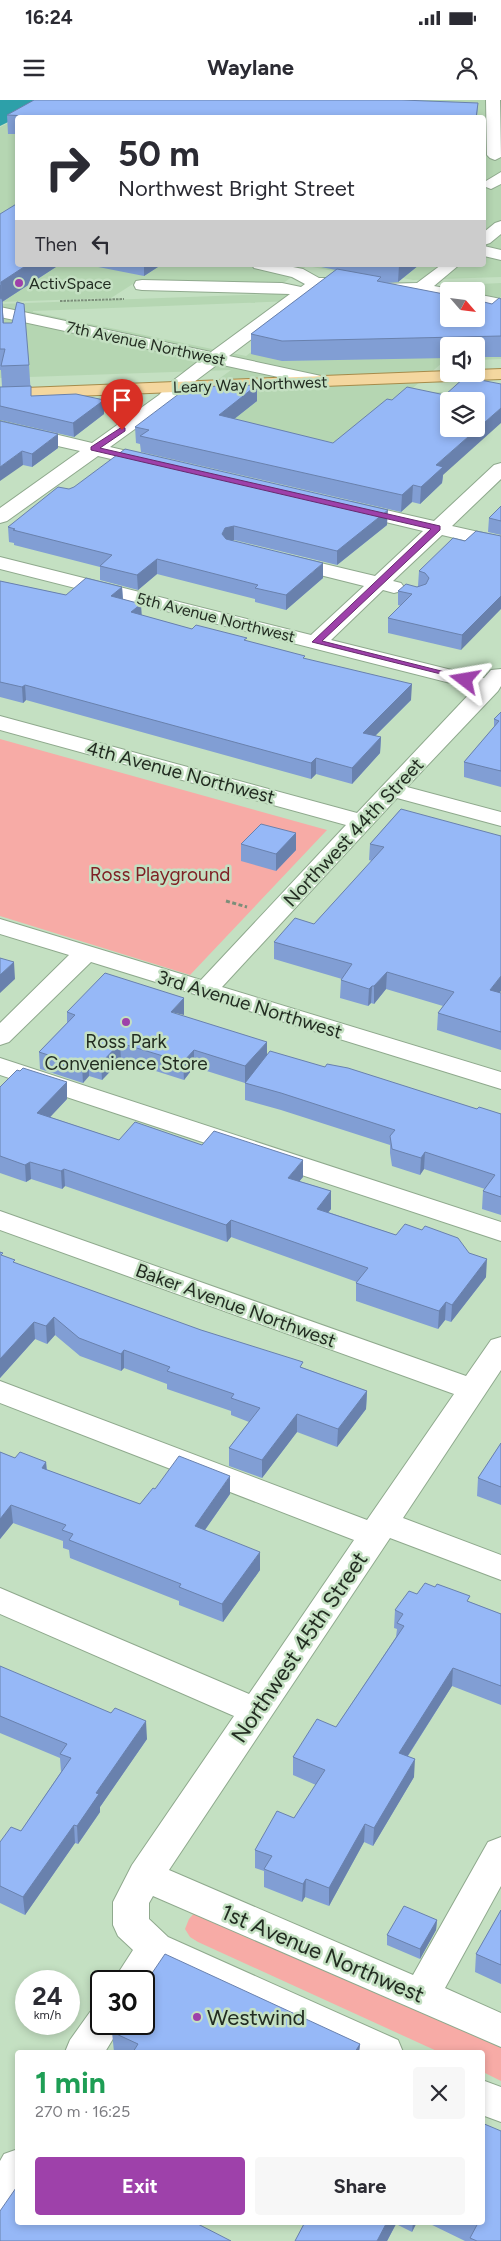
<!DOCTYPE html>
<meta charset="utf-8">
<style>
:root{--surface:#fff;--page:#f7f7f7;--text:#2b2b33;--muted:#7c7c81;--accent:#9e41aa}
body{margin:0;font-family:Figtree,sans-serif;background:var(--page);color:var(--text);height:100vh;display:flex;flex-direction:column;font-size:19px;white-space:nowrap}
*{box-sizing:border-box;margin:0}
p{font-size:16px;color:var(--muted)}
.icon{flex:none;width:28px;height:28px;fill:none;stroke:currentColor;stroke-width:2;stroke-linecap:round;stroke-linejoin:round}
.map{position:relative;flex:1;overflow:hidden}
.details{position:absolute;left:15px;top:1950px;width:470px;height:175px;display:flex;flex-direction:column;background:var(--surface);border-radius:5px;box-shadow:0 2px 8px #0003}
.details>*{flex:none}
.banner{position:absolute;left:15px;top:15px;width:471px;height:152px;border-radius:5px;box-shadow:0 2px 8px #0003;background:#fff;color:var(--text);overflow:hidden}
.needle{width:32px;rotate:118deg}
.buttons{position:absolute;left:440px;top:182px;display:grid;gap:10px}
.buttons a{display:grid;place-items:center;width:45px;height:45px;border-radius:5px;background:var(--surface);box-shadow:0 2px 8px #0003;font-size:25px}
.speed{position:absolute;left:15px;top:1870px;display:flex;gap:10px;font-size:25px;font-weight:700;text-align:center}
.speed>*{display:grid;place-content:center;width:65px;height:65px;border-radius:50%;background:var(--surface);box-shadow:0 2px 8px #0003;line-height:1}
.speed small{font-size:12px;font-weight:400}
.speed .limit{border:2px solid #111;border-radius:8px;background:#fff;color:#111}
.pin{position:absolute;display:grid;place-items:center;width:42px;height:42px;color:#fff;margin:-51px -21px;border-radius:50% 50% 50% 0;rotate:-45deg;box-shadow:0 0 5px #0007}
.pin .icon{rotate:45deg}
.me{position:absolute;width:55px;margin:-28px;rotate:284deg;stroke-linejoin:round;filter:drop-shadow(0 0 4px #0008)}
.turn{display:flex;align-items:center;gap:18px;height:105px;padding:0 20px;font-size:22px}
.turn .icon{width:65px;height:65px;stroke-width:2.5}
.turn b{display:block;font-size:35px;line-height:42px}
.then{display:flex;align-items:center;height:48px;padding:0 20px;background:#0003;gap:10px;font-size:19px}
.round{display:grid;place-items:center;flex:none;width:52px;height:52px;border-radius:5px;background:var(--page)}
.summary{display:flex;align-items:center;justify-content:space-between;height:85px;padding:0 20px}
h1{font-size:30px;font-weight:700;line-height:38px;color:#1e9e55}
.cta{display:flex;gap:10px;margin-top:auto;padding:10px 20px}
.cta a{flex:1;height:58px;border-radius:5px;background:var(--accent);color:#fff;font-size:20px;font-weight:700;line-height:58px;text-align:center}
.cta a+a{background:var(--page);color:var(--text)}
.status{display:flex;justify-content:space-between;align-items:center;height:35px;padding:0 25px;background:var(--surface);direction:ltr}
.status svg{height:14px;fill:currentColor}
header{display:flex;justify-content:space-between;align-items:center;height:65px;padding:0 20px;background:var(--surface);font-size:22px;font-weight:700}
.map>svg:first-child{display:block}
.built{fill:#b5d6b2;fill-rule:evenodd}
.green{fill:#f7aba6}
.water{fill:#2da0a9}
.lines{fill:none;stroke-linecap:round;stroke-linejoin:round}
.minor-casing{stroke:#8fa98d;stroke-width:2}
.major-casing{stroke:#a68b4a;stroke-width:2}
.path-far1{stroke:#7b8e79;stroke-width:2;stroke-dasharray:2.5 1;stroke-linecap:butt}
.path{stroke:#7b8e79;stroke-width:3;stroke-dasharray:4 2.5;stroke-linecap:butt}
.minor{fill:#fff;fill-rule:evenodd}
.major{fill:#f4d79f;fill-rule:evenodd}
.wall{fill:#819ed4}
.shaded-wall{fill:#6981ad}
.building{fill:#96b8f7;stroke:#6981ad;fill-rule:evenodd}
.route{fill:#9e41aa;stroke:#672a6e}
.poi-dot{fill:#9e41aa;stroke:#c4e0c2;stroke-width:2}
.labels{text-anchor:middle;stroke-width:5;stroke-linejoin:round;paint-order:stroke}
.far-poi-label{font-size:16px;fill:#232d22;stroke:#c4e0c2;text-anchor:start}
.far-street-label{font-size:16px;fill:#232d22;stroke:#c4e0c2}
.street-label{font-size:19px;fill:#232d22;stroke:#c4e0c2}
.park-label{font-size:19px;fill:#7f2024;stroke:#c4e0c2}
.poi-label{font-size:19px;fill:#232d22;stroke:#c4e0c2}
.near-street-label{font-size:22px;fill:#232d22;stroke:#c4e0c2}
.near-poi-label{font-size:22px;fill:#232d22;stroke:#c4e0c2;text-anchor:start}
</style>
<div class="status"><b>16:24</b><svg viewBox="0 0 49 12"><path d="M0 12V9h3v3zM5 12V6h3v6zM10 12V3h3v9zM15 12V0h3v12zM26 1h20v11H26zM47 4h2v5h-2z"/></svg></div>
<header><svg class="icon" aria-label="menu" viewBox="0 0 24 24"><path d="M4 6h16M4 12h16M4 18h16"/></svg>Waylane<svg class="icon" aria-label="person" viewBox="0 0 24 24"><circle cx="12" cy="8" r="4"/><path d="M4 21q1-7 8-7t8 7"/></svg></header>
<div class="map">
<svg width="501" height="2141" viewBox="0 0 501 2141">
<rect width="100%" height="100%" fill="#c4e0c2"/>
<!-- built -->
<path class="built" d="M58,0H501V177L413,180L346,167L339,172L307,166L275,189L136,182L111,198L0,202V27L17,19L18,165H484V18L20,17Z
M501,183V197L476,198V191H449V219H476L501,210V259L476,260V246H449V262L442,263L407,293L501,290L476,301H449L348,345L305,337L151,329L231,270L0,278V204L273,194ZM318,200L246,256L33,212V211Z"/>
<!-- green -->
<path class="green" d="M0,639L327,730L190,875L0,816Z
M197,1810L501,1939V1981L483,1972L482,1952H439L198,1842L190,1837L185,1829L189,1819Z"/>
<!-- water -->
<path class="water" d="M0,0H53L0,26Z"/>
<g class="lines">
<defs>
<path id="minor" d="M486,0H500L501,57L495,60L490,58L487,55Z
M501,72V84L491,89L486,87L484,85L486,81Z
M501,121V134L490,143L484,145V132L495,123Z
M484,146L501,150V160L484,156Z
M252,165H283L303,169L319,178H337L339,182L337,186L320,188L229,256L326,277L329,281L326,285L320,286L218,264L182,291L171,303L110,347L161,359L163,363L161,367L154,369L98,356L7,421L0,423V408L80,351L0,333V321L92,343L159,295L170,283L200,260L0,217V207L211,252L290,194L142,190L136,189L134,185L136,181L142,180L282,183L301,187L305,184L292,177L254,168Z
M441,165H459L434,186L455,190L449,191V199L421,193L378,194L372,193L370,189L372,185L378,184L417,183Z
M476,194L501,199V209L476,204Z
M501,363V379L452,426L501,437V449L442,435L393,481L401,483L404,487L401,491L394,493L383,490L331,540L484,578L491,570L501,569V586L498,591L407,687L501,712V726L397,698L222,887L501,972V989L91,862L9,942L0,945V923L69,855L0,834V819L201,880L346,725L0,630V616L357,713L474,589L0,469V457L311,535L364,486L280,465L277,461L280,457L287,455L375,476L423,431L344,412L341,408L344,404L351,402L434,421L494,365Z
M0,958L501,1122V1141L0,975Z
M0,1111L466,1276L491,1240L501,1237V1270L403,1418L501,1455V1480L390,1438L169,1770L413,1875L488,1742L501,1737V1786L445,1888L501,1913V1947L153,1796L149,1803V1819L168,1837L398,1940L403,1952H346L162,1868L144,1893V1881H113L133,1850L118,1836L113,1825V1802L132,1765L234,1616L0,1514V1488L249,1594L354,1440L0,1303V1281L367,1420L454,1294L0,1130Z
M101,1908V1924H122L105,1952H65L70,1940L90,1912Z
M482,1980L501,1987V2022L482,2015Z
M18,2049V2107L14,2113L0,2118V2061L4,2054Z"/>
<path id="major" d="M501,269V279L0,299V289L449,271V274H476V270Z"/>
</defs>
<!-- minor casing -->
<use href="#minor" class="minor-casing"/>
<!-- major casing -->
<use href="#major" class="major-casing"/>
<!-- path-far1 -->
<path class="path-far1" d="M60,201L124,199"/>
<!-- path -->
<path class="path" d="M226,801L247,807"/>
<!-- minor -->
<use href="#minor" class="minor"/>
<!-- major -->
<use href="#major" class="major"/>
</g>
<!-- wall -->
<path class="wall" d="M478,3L477,18H18V34H8L7,15Z
M0,114L18,165H59L2,202L4,223L29,265L31,296L104,300V314L74,337L0,320V287H2L1,270H0Z
M88,165H161L144,176Z
M311,165H419L398,182L387,183L492,204L501,199V257H476V246H449V258L282,261L251,254V234L336,170Z
M257,285V301L234,319L443,375L442,383L420,404L412,402L401,412L141,352L140,344L136,343L135,327Z
M0,321L58,348L32,367L23,365Z
M69,389L387,425L337,465L234,440L232,441L323,478L286,510L255,502V499L157,474L138,490L100,480V467L14,445V443L9,442L8,427Z
M501,406V435L488,432L489,418Z
M476,431L461,550L388,533V518L401,506L398,505V491L420,486H418L419,471L465,441Z
M0,481L66,495L122,487L123,500L141,504V515L192,529L247,541L305,559L411,600L375,636L381,637L380,653L352,684L316,674L311,679L26,600L23,603L0,597Z
M501,612V687L464,677V662L494,627V619Z
M401,709L500,893H501V950L437,930L438,913L443,906L386,889L374,904L371,903L368,906L340,898L341,880L342,879L274,859V842L314,824L372,761L369,760L370,744Z
M296,733V750L276,771L241,761V744Z
M67,912L184,916L267,956L477,1009L501,1014V1115L482,1109L483,1091L485,1089L424,1069L420,1075L392,1066L390,1053V1045L281,1010L245,1000V983L194,967L184,980L121,960L102,980L89,976L83,983L40,969L39,952L67,923Z
M67,982V999L50,1017L119,1040L202,1045L303,1077L299,1081L331,1091V1109L328,1112L396,1135L469,1153L486,1177L451,1222L445,1220L438,1229L356,1201V1183L357,1182L231,1137L227,1142L65,1086L62,1089L31,1079L26,1082L0,1073V987Z
M0,1152L3,1156L15,1163L367,1291L366,1309L337,1347L297,1332L262,1378L229,1366V1348L249,1322L231,1315V1311L167,1289V1284L124,1268L121,1271L80,1256L55,1235L47,1244L35,1239L0,1278Z
M501,1343V1405L477,1396L478,1378Z
M0,1352L15,1358L46,1362L47,1370L140,1404L155,1389L230,1394L205,1430L260,1470L223,1522L179,1505V1501L70,1458L69,1450L63,1448V1441L13,1423L0,1439Z
M417,1494L470,1502L501,1514V1605L452,1586L408,1656L414,1677L373,1746L364,1742L329,1806L305,1797L302,1802L264,1787V1771L255,1768V1750L294,1718L316,1685L293,1675V1657L336,1627L396,1537L397,1529L394,1528L395,1510Z
M0,1566L147,1639L100,1707V1712L78,1744L75,1743L25,1815L0,1803V1742L21,1731L61,1672L60,1658L0,1633Z
M501,1810V1884L475,1872L476,1854Z
M437,1820L436,1830L420,1859L387,1845V1835Z
M112,1932L360,1944L359,1952H114Z
M305,2122H417L412,2132L396,2124L387,2141H295Z
M426,2122H482L501,2141H465Z"/>
<!-- shaded-wall -->
<path class="shaded-wall" d="M27,165H59L2,202L1,182Z
M144,165H161L144,176Z
M399,165H419L398,182Z
M1,185L5,244L0,206V186Z
M257,285V301L219,331V315Z
M104,300V314L74,337L73,323Z
M501,308V323L443,375L442,383L420,404L421,387L436,365Z
M58,334V348L32,367V354Z
M22,351L23,365L0,381V367Z
M413,385L412,402L401,412L402,395Z
M388,410L387,425L337,465V451Z
M234,426V440L226,443L222,434L225,428Z
M157,459V474L138,490L137,475Z
M323,463V478L286,510V495Z
M122,487L123,502L111,496Z
M501,496V509L461,550L462,535Z
M141,504L142,519L131,512Z
M412,584L411,600L363,648V633Z
M25,585L26,600L23,603L22,587Z
M381,637L380,653L352,684V668Z
M316,658V674L311,679V663Z
M296,733V750L276,771V754Z
M14,862L15,879L0,893V875Z
M387,872L386,889L374,904V886Z
M501,876V891L489,907L490,890Z
M372,886L371,903L368,906L369,889Z
M184,898V915L171,912Z
M267,942V959L245,983V966Z
M120,943L121,960L102,980L101,963Z
M194,950V967L184,980L183,962Z
M89,959V976L83,983L82,966Z
M67,982V999L38,1030L37,1013Z
M425,1052L424,1069L420,1075L421,1058Z
M303,1060V1077L288,1095V1078Z
M30,1062L31,1079L26,1082L25,1065Z
M64,1069L65,1086L62,1089L61,1071Z
M331,1091V1109L317,1126V1109Z
M231,1120V1137L227,1142L226,1125Z
M487,1159L486,1177L451,1222L452,1205Z
M446,1202L445,1220L438,1229L439,1211Z
M54,1217L55,1235L47,1244L46,1226Z
M34,1222L35,1239L0,1278V1259Z
M124,1250V1268L121,1271V1254Z
M367,1291L366,1309L337,1347L338,1329Z
M297,1314V1332L262,1378V1360Z
M46,1362L47,1380L42,1368Z
M230,1376V1394L195,1444V1426Z
M11,1405L13,1423L0,1439V1419Z
M260,1452V1470L223,1522L222,1504Z
M453,1568L452,1586L398,1671L399,1653Z
M146,1621L147,1639L100,1707V1712L78,1744L77,1726L96,1693Z
M415,1659L414,1677L373,1746L374,1728Z
M365,1724L364,1742L329,1806V1788Z
M74,1725L75,1743L25,1815L23,1797Z
M306,1779L305,1797L302,1802L303,1784Z
M437,1820L436,1830L420,1859V1849Z
M360,1944L359,1952H355Z
M387,2122H396V2124L387,2141H377Z
M413,2122H417L412,2132Z"/>
<!-- building -->
<path class="building" d="M34,0H402L478,3L476,18H68L7,15Z
M18,103V165H27L1,182V185L0,186V114Z
M337,169L381,177L377,181L449,195V219H476V200L492,204L499,198L501,199V236L282,241L251,234Z
M0,198L2,199L3,223H12L17,202L24,204L29,265L1,266L5,249H0Z
M465,277L501,284V308L436,365L443,367L421,387L413,385L402,395L140,336L149,330L135,327L188,287L257,285L219,315L333,343L387,299L392,300L407,287L445,295ZM449,301H476V329H449Z
M31,286V296L76,294L104,300L73,323L0,306V287Z
M0,321L58,334L32,354L22,351L0,367Z
M125,349L388,410L337,451L234,426L225,428L222,434L226,439L323,463L286,495L255,488L258,485L157,459L137,475L100,466L112,455L13,430L15,429L8,427L58,387L69,389L74,387Z
M501,406V421L489,418Z
M476,431L501,436V496L462,535L388,518L412,494L398,491L406,484L417,487L426,484L429,478L425,473L419,471L453,438L465,441Z
M86,478L122,487L111,496L141,504L131,512L192,529L196,525L247,538L244,540L305,556L303,558L412,584L363,633L381,637L352,668L316,658L311,663L25,585L22,587L0,582V481L66,495Z
M501,612V671L464,662L499,621L494,619Z
M401,709L501,736V876L490,890L501,893V932L438,913L454,892L387,872L374,886H372L369,889L341,880L352,864L274,842L295,818L314,824L384,747L370,744Z
M261,724L296,733L276,754L241,744Z
M0,858L14,862L0,875Z
M105,873L184,898L171,912L267,942L245,966L194,950L183,962L120,943L101,963L89,959L82,966L39,952L75,915L67,912Z
M270,951L325,967L327,964L348,968L477,1009L479,1007L501,1014V1097L483,1091L495,1075L425,1052L421,1058L392,1049L390,1036L395,1030L281,993L245,983Z
M23,968L67,982L37,1013L119,1040L135,1022L202,1045L214,1031L303,1060L288,1078L331,1091L317,1109L396,1135L405,1124L422,1130L425,1126L458,1138L469,1153L487,1159L452,1205L446,1202L439,1211L356,1183L368,1168L231,1120L226,1125L64,1069L61,1071L30,1062L25,1065L0,1056V987L17,970L20,971Z
M0,1152L3,1153L1,1155L15,1160L13,1162L201,1230L303,1262L300,1267L367,1291L338,1329L297,1314L262,1360L229,1348L260,1308L231,1298L234,1294L167,1271L170,1267L124,1250L121,1254L79,1238L54,1217L46,1226L34,1222L0,1259Z
M501,1343V1387L478,1378Z
M0,1352L15,1358L20,1352L46,1362L42,1368L140,1404L153,1388L155,1389L179,1356L230,1376L195,1426L260,1452L222,1504L179,1487L181,1484L69,1440L73,1434L62,1430L66,1425L11,1405L0,1419Z
M425,1483L435,1487L437,1484L470,1496L467,1501L501,1514V1586L453,1568L399,1653L415,1659L374,1728L365,1724L329,1788L306,1779L303,1784L264,1769L272,1756L255,1750L277,1711L294,1718L325,1670L293,1657L317,1619L336,1627L404,1526L397,1523L403,1514L395,1510L409,1491L417,1494Z
M0,1566L111,1613L115,1608L146,1621L96,1693L99,1694L77,1726L74,1725L23,1797L0,1786V1742L11,1727L21,1731L71,1658L60,1654L67,1644L0,1616Z
M404,1806L437,1820L420,1849L387,1835Z
M501,1810V1865L476,1854Z
M165,1854L360,1944L355,1952H133L138,1944L112,1932L118,1924H144V1885Z
M482,2023L501,2031V2141H477L470,2138L478,2123L476,2122H482Z
M18,2085V2122H194L231,2141H0V2111Z
M305,2122H387L377,2141H295Z"/>
<!-- route -->
<path class="route" d="M122,327L125,328V331L100,348L440,426V430L322,541L469,578V581L312,542L431,429L91,350V347Z"/>
<!-- markers -->
<g class="poi-dot">
<circle cx="19" cy="183" r="5"/>
<circle cx="126" cy="922" r="5"/>
<circle cx="197" cy="1917" r="5"/>
</g>
<g class="labels">
<!-- far-poi labels -->
<g class="far-poi-label">
<text x="29" y="189">ActivSpace</text>
</g>
<!-- far-street labels -->
<g class="far-street-label">
<text transform="translate(146 243) rotate(12)" y="6">7th Avenue Northwest</text>
<text transform="translate(250 284) rotate(-2)" y="6">Leary Way Northwest</text>
<text transform="translate(216 517) rotate(14)" y="6">5th Avenue Northwest</text>
</g>
<!-- street labels -->
<g class="street-label">
<text transform="translate(181 672) rotate(15)" y="7">4th Avenue Northwest</text>
<text transform="translate(353 732) rotate(-47)" y="7">Northwest 44th Street</text>
<text transform="translate(250 904) rotate(17)" y="7">3rd Avenue Northwest</text>
<text transform="translate(236 1205) rotate(20)" y="7">Baker Avenue Northwest</text>
</g>
<!-- park labels -->
<g class="park-label">
<text x="160" y="781">Ross Playground</text>
</g>
<!-- poi labels -->
<g class="poi-label">
<text x="126" y="948">Ross Park<tspan x="126" dy="22">Convenience Store</tspan></text>
</g>
<!-- near-street labels -->
<g class="near-street-label">
<text transform="translate(299 1547) rotate(-56)" y="8">Northwest 45th Street</text>
<text transform="translate(323 1853) rotate(23)" y="8">1st Avenue Northwest</text>
</g>
<!-- near-poi labels -->
<g class="near-poi-label">
<text x="207" y="1925">Westwind</text>
</g>
</g>
</svg>
<div class="buttons">
<a><svg class="needle" viewBox="-14 -14 28 28"><path d="M0-13l5 13h-10z" fill="#e53935"/><path d="M0 13l5-13h-10z" fill="#7c7c81"/></svg></a>
<a><svg class="icon" aria-label="sound" viewBox="0 0 24 24"><path d="M4 9h4l5-4v14l-5-4H4zM17 9q2 3 0 6"/></svg></a>
<a><svg class="icon" aria-label="layers" viewBox="0 0 24 24"><path d="M12 4l9 5-9 5-9-5zM3 14l9 5 9-5"/></svg></a>
</div>
<div class="speed"><div>24<small>km/h</small></div><div class="limit">30</div></div>
<div class="pin" style="left:122px;top:330px;background:#d93025"><svg class="icon" aria-label="arrive" viewBox="0 0 24 24"><path d="M6 21V4h12l-3 4 3 4H6"/></svg></div>
<svg class="me" style="left:465px;top:580px" viewBox="-20 -20 40 40"><path d="M0-17L14 15 0 8-14 15z" fill="#9e41aa" stroke="#fff" stroke-width="4"/></svg>
<div class="banner">
<div class="turn"><svg class="icon" aria-label="right" viewBox="0 0 24 24"><path d="M7 20v-9h11M14 6l5 5-5 5"/></svg><div><b>50 m</b>Northwest Bright Street</div></div>
<div class="then">Then<svg class="icon" aria-label="left" viewBox="0 0 24 24"><path d="M17 20v-9H6M10 6l-5 5 5 5"/></svg></div>
</div>
<section class="details">
<div class="summary"><div><h1>1 min</h1><p>270 m · 16:25</p></div><a class="round"><svg class="icon" aria-label="close" viewBox="0 0 24 24"><path d="M6 6l12 12M18 6L6 18"/></svg></a></div>
<div class="cta"><a>Exit</a><a>Share</a></div>
</section>
</div>
